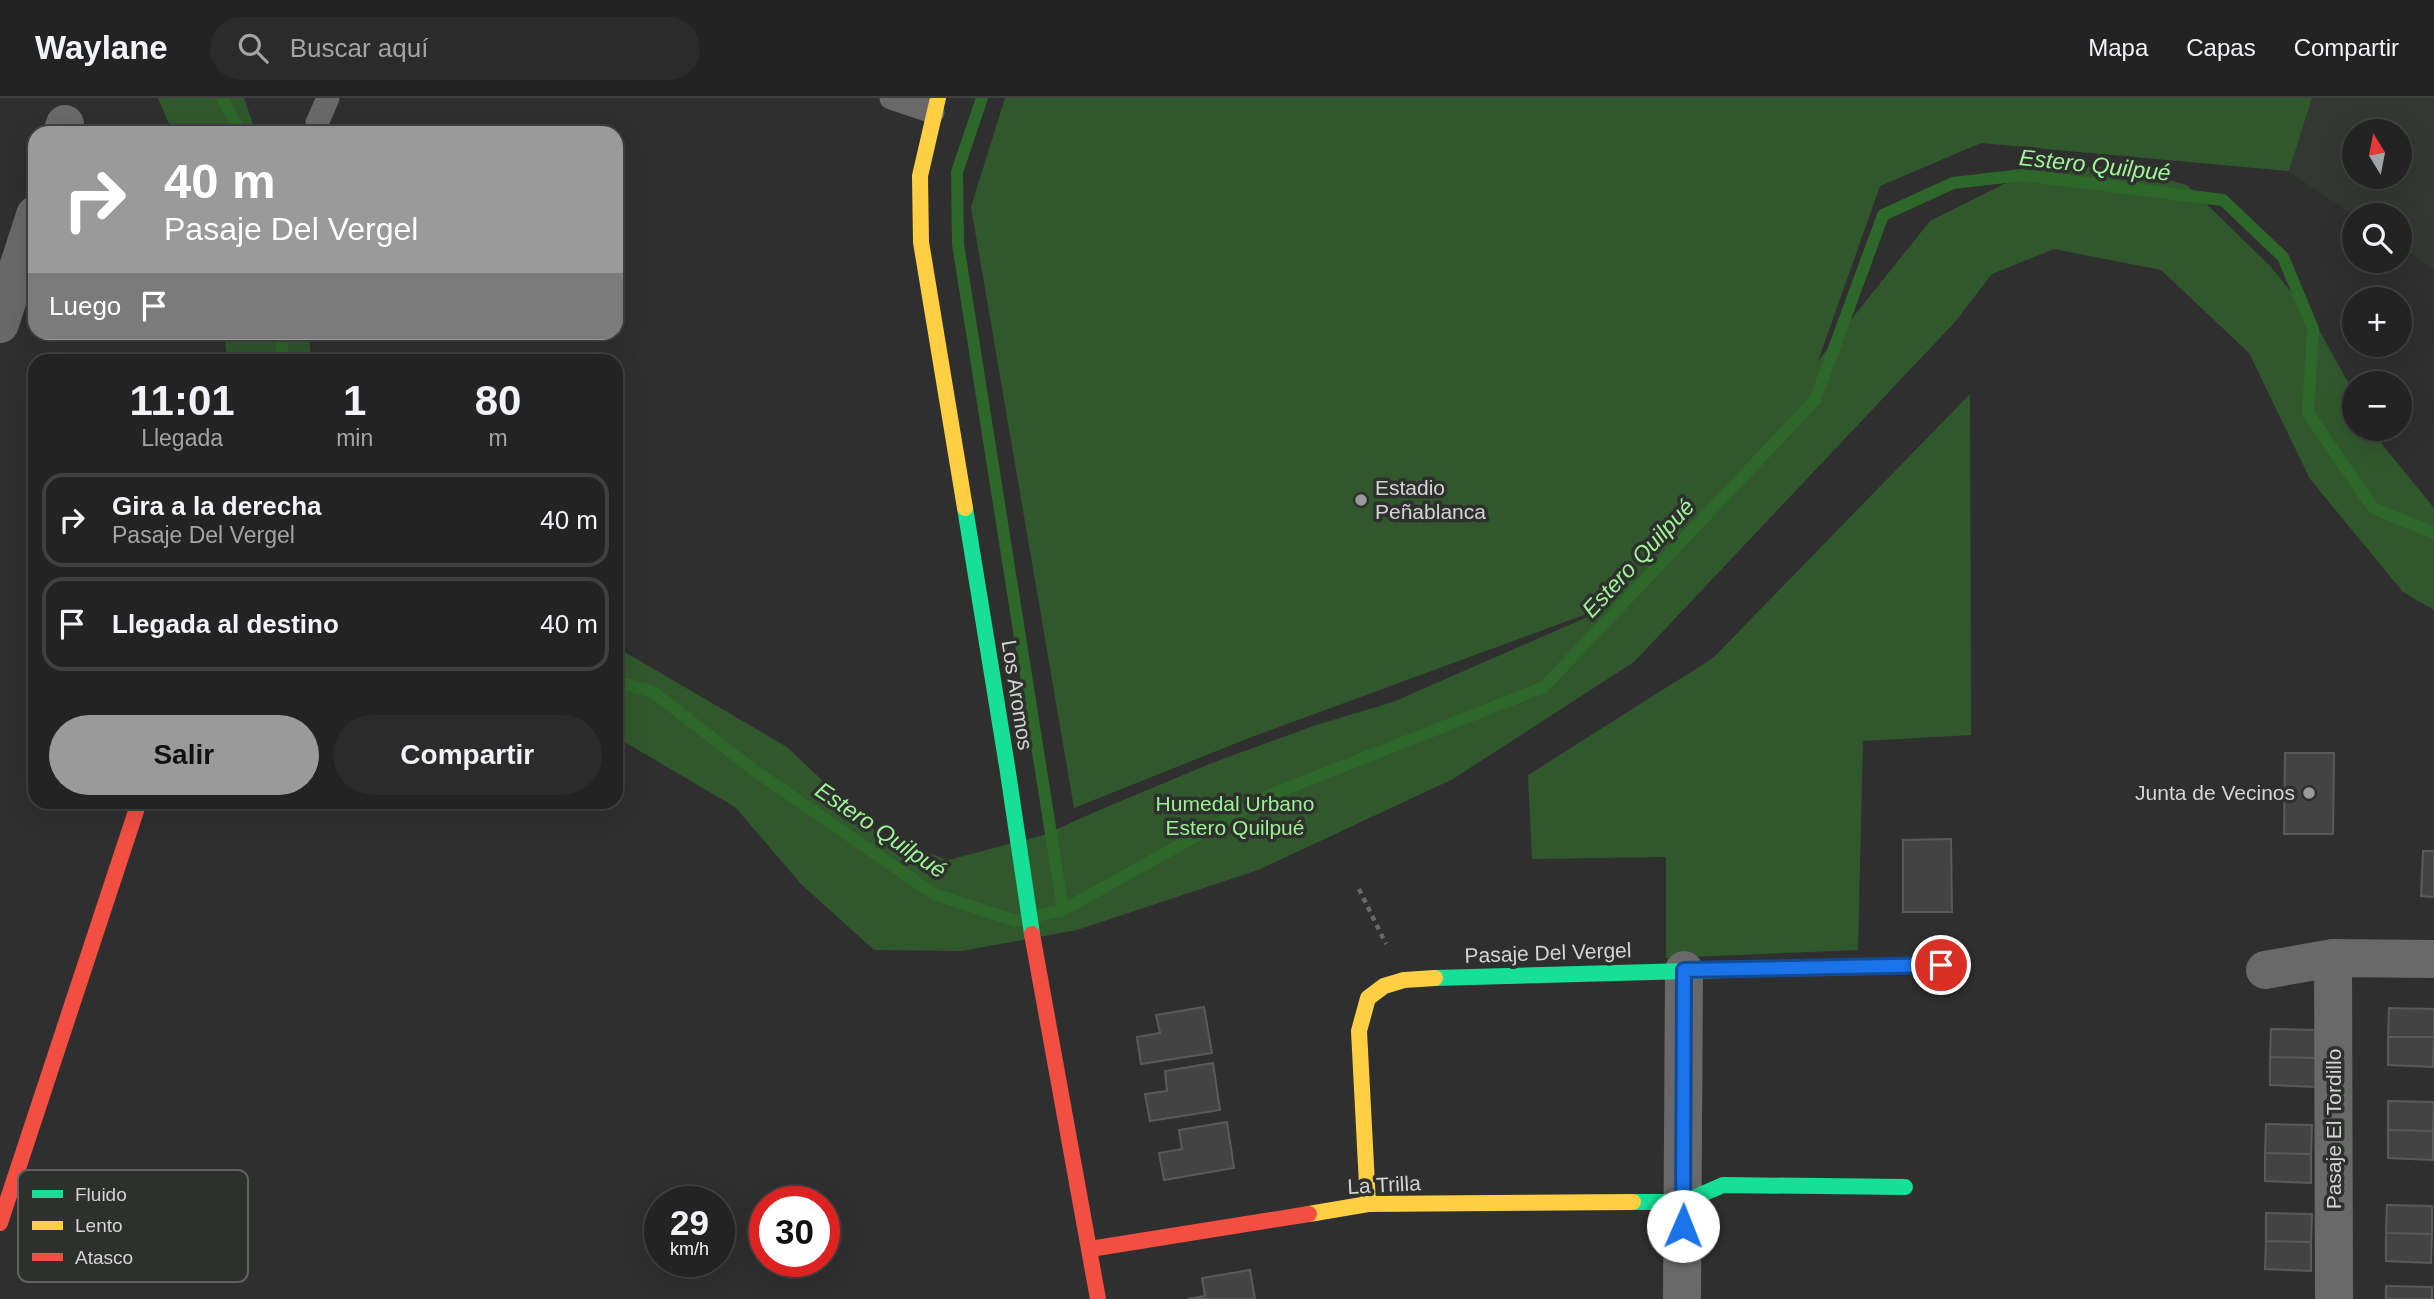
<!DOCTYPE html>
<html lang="es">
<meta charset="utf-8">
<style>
:root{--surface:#232323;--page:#2b2b2b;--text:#f1f3f6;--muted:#a3a4a6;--line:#404041;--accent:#9a9a9a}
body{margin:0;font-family:Helvetica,sans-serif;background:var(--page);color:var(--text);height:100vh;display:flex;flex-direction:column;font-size:26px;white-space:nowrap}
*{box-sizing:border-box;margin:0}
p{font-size:23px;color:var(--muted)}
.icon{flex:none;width:38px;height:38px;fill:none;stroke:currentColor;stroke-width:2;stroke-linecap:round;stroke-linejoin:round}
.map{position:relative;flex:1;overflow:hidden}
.sheet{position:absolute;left:28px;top:256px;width:595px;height:455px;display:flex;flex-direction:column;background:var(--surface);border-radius:21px;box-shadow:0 7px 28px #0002,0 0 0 2px var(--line)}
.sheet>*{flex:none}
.top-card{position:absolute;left:28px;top:28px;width:595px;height:214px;border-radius:21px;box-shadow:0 7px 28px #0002,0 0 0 2px var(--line);background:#9a9a9a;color:#fff;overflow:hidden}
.needle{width:46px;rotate:350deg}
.tools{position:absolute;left:2342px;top:21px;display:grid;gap:14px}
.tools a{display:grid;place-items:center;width:70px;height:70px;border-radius:50%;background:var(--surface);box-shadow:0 7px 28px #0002,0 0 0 2px var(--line);font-size:35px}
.speed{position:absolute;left:644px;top:1088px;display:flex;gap:14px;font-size:35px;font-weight:700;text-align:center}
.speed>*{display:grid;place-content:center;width:91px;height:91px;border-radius:50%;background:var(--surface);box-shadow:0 7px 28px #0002,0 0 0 2px var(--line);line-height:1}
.speed small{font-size:18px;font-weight:400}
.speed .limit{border:10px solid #d22;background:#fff;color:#111}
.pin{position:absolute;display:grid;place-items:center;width:60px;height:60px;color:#fff;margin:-30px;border:4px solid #fff;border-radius:50%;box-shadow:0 2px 7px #0007}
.me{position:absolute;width:77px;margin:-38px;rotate:1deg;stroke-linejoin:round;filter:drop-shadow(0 0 5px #0008)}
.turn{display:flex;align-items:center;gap:24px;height:147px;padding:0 21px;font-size:32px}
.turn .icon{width:91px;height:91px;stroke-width:2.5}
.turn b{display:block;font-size:49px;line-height:60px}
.then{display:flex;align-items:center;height:66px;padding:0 21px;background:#0003;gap:14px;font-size:26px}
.eta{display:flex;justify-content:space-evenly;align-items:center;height:119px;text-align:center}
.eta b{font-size:42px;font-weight:700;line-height:49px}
.button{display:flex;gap:14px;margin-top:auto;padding:14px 21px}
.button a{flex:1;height:80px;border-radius:42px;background:var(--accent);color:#111;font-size:28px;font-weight:700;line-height:80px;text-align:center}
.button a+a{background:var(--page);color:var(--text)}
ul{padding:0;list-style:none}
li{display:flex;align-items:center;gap:21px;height:94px;margin:0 14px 10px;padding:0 7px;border:4px solid var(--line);border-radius:21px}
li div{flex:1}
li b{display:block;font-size:26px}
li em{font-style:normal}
header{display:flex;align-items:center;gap:42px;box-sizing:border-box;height:98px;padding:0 35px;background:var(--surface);border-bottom:2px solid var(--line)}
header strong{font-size:33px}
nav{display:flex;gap:38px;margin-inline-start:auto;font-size:24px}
.search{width:490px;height:63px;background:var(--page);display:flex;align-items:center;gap:18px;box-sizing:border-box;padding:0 24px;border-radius:38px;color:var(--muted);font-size:26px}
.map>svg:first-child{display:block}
.built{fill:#333932;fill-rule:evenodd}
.green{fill:#31582d}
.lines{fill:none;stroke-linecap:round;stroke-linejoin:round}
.stream{stroke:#2d6729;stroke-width:12}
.building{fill:#434343;stroke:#5a5a5a;stroke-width:2}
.path{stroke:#696969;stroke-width:4.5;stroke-dasharray:5 5;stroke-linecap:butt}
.lane{stroke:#696969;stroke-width:23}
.street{stroke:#696969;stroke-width:38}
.fast{stroke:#16e098;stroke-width:16}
.slow{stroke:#ffcf43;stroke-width:16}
.jam{stroke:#f24e42;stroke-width:16}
.route-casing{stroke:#114b97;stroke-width:18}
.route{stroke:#1a73e8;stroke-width:12}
.poi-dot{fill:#9a9a9a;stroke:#2e302e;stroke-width:2.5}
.labels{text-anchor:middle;stroke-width:7;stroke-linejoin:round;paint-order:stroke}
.poi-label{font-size:21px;fill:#d3d4d3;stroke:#2e302e;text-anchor:start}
.street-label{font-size:21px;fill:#d3d4d3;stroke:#2e302e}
.park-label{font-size:21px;fill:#9bf092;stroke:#2e302e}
.water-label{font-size:23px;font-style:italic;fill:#9ff596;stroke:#2e302e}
.key{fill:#2e302e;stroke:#606160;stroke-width:2}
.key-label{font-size:19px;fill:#d3d4d3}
</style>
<header>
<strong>Waylane</strong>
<div class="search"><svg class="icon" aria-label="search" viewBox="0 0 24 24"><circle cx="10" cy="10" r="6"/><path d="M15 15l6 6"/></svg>Buscar aquí</div>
<nav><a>Mapa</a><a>Capas</a><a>Compartir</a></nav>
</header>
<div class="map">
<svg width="2434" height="1201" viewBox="0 0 2434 1201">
<rect width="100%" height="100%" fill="#2f2f2f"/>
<!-- built -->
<path class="built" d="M2312,0H2434V171L2399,147V117H2354L2289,74ZM2354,33H2399V79H2354Z"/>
<!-- green -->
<path class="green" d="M158,0H244L256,35H173Z
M1005,0H2312L2289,73L1981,45L1880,88L1818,263L1930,123L2042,67L2121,69L2187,87L2272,170L2314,223L2354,295V331H2373L2381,345L2434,410V512L2403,494L2310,381L2249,255L2161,172L2054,151L1992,176L1954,225L1634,564L1453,681L1258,772L1077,832L962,853L874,852L801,786L735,709L616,639V549L787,649L882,739L948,762L1044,737L1097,713L1212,665L1316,627L1393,604L1585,520L1592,514L1254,638L1074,710L971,109Z
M224,235H309L311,262H227Z
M1970,296L1971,637L1863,643L1858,852L1666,860V759L1532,761L1528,677L1713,560Z"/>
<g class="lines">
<!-- stream -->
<path class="stream" d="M222,0L241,35
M982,0L957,74L958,146L1063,812
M281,234L283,262
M616,583L653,594L755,673L934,796L1016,823L1063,812L1270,697L1544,589L1815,302L1883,117L1953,85L2022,77L2223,102L2283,159L2313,231L2308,315L2373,410L2434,435"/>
</g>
<!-- building -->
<path class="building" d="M2285,655H2334L2333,736H2284Z
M1951,741L1952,814H1903V742Z
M2423,753H2434V799L2421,798Z
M1204,909L1212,955L1141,966L1137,939L1160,935L1156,917Z
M2389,910L2434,911V939H2388Z
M2271,931L2317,932L2316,960L2270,959Z
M2388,939H2434L2433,969L2388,967Z
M2270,959L2316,960V989L2270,987Z
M1213,965L1220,1012L1150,1023L1145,996L1167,993L1165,973Z
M2388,1003L2434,1004L2433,1033L2388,1032Z
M1227,1024L1234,1070L1164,1082L1159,1055L1182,1051L1179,1032Z
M2266,1026L2312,1027L2311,1056L2265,1055Z
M2388,1032L2433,1033V1062L2388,1060Z
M2265,1055L2311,1056V1085L2265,1083Z
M2387,1107L2432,1108V1136L2386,1135Z
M2266,1115L2312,1116L2311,1144L2266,1143Z
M2386,1135L2432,1136L2431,1165L2386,1163Z
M2266,1143L2311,1144V1173L2265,1171Z
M1250,1172L1255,1201H1188L1205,1198L1202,1180Z
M2386,1188L2432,1189V1201H2386Z"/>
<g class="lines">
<!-- path -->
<path class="path" d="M1359,791L1386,846"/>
<!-- lane -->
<path class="lane" d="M891,0L933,14
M317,25L328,0"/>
<!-- street -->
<path class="street" d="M62,35L65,26
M0,226L35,117
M2333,860L2334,1201
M2265,872L2333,860L2434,861
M1682,1201L1684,872"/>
<!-- fast -->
<path class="fast" d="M965,410L1007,668L1032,836
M1435,880L1830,869
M1633,1104H1684L1723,1087L1905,1089"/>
<!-- slow -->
<path class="slow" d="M938,0L920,78L921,144L965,410
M1830,869L1941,867
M1368,1106L1359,933L1368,900L1384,888L1404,882L1435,880
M1309,1116L1368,1106L1633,1104"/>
<!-- jam -->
<path class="jam" d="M1032,836L1098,1201
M0,1125L139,704
M1090,1151L1309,1116"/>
</g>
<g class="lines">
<defs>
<path id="route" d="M1683,1128L1684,872L1941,867"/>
</defs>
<!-- route casing -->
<use href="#route" class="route-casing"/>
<!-- route -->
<use href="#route" class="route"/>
</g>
<!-- markers -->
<g class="poi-dot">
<circle cx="1361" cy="402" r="7"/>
<circle cx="2309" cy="695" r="7"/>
</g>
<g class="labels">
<!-- poi labels -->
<g class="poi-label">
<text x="1375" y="397">Estadio<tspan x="1375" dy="24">Peñablanca</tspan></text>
<text x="2295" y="702" text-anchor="end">Junta de Vecinos</text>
</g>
<!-- street labels -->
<g class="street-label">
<text transform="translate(1017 597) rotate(81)" y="7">Los Aromos</text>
<text transform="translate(1548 855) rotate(-2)" y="7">Pasaje Del Vergel</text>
<text transform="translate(2334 1031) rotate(-90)" y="7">Pasaje El Tordillo</text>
<text transform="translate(1384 1087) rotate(-3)" y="7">La Trilla</text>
</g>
<!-- park labels -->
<g class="park-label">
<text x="1235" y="713">Humedal Urbano<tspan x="1235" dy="24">Estero Quilpué</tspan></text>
</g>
<!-- water labels -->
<g class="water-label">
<text transform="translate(2095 67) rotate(6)" y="8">Estero Quilpué</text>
<text transform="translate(1638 460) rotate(-47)" y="8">Estero Quilpué</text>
<text transform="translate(881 732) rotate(34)" y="8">Estero Quilpué</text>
</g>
</g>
<!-- legend -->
<rect x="18" y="1072" width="230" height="112" rx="10" class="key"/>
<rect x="32" y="1092" width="31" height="8" fill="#16e098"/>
<rect x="32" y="1123" width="31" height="9" fill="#ffcf43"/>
<rect x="32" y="1155" width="31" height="8" fill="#f24e42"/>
<g class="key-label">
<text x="75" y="1103">Fluido</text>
<text x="75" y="1134">Lento</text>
<text x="75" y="1166">Atasco</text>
</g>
</svg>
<div class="tools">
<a><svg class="needle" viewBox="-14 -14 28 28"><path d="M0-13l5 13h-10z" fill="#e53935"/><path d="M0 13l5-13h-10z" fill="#a3a4a6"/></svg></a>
<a><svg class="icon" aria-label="search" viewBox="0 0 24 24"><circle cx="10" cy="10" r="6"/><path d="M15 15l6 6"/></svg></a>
<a>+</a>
<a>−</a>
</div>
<div class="speed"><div>29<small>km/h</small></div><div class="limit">30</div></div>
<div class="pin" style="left:1941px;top:867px;background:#d93025"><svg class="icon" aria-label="arrive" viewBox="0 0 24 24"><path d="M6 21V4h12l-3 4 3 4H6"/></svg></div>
<svg class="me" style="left:1683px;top:1128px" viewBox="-20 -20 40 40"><circle r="19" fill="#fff"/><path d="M0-13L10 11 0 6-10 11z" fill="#1a73e8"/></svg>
<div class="top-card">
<div class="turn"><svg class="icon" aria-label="right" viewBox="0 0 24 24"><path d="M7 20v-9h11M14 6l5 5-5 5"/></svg><div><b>40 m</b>Pasaje Del Vergel</div></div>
<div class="then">Luego<svg class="icon" aria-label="arrive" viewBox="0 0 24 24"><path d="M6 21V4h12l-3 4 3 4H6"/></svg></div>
</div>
<section class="sheet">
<div class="eta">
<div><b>11:01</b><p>Llegada</p></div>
<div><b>1</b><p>min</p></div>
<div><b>80</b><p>m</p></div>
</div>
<ul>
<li><svg class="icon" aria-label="right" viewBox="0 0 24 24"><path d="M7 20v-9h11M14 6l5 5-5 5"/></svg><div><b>Gira a la derecha</b><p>Pasaje Del Vergel</p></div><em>40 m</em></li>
<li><svg class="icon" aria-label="arrive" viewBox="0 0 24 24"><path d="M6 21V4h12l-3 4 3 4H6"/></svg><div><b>Llegada al destino</b></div><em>40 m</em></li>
</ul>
<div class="button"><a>Salir</a><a>Compartir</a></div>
</section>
</div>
